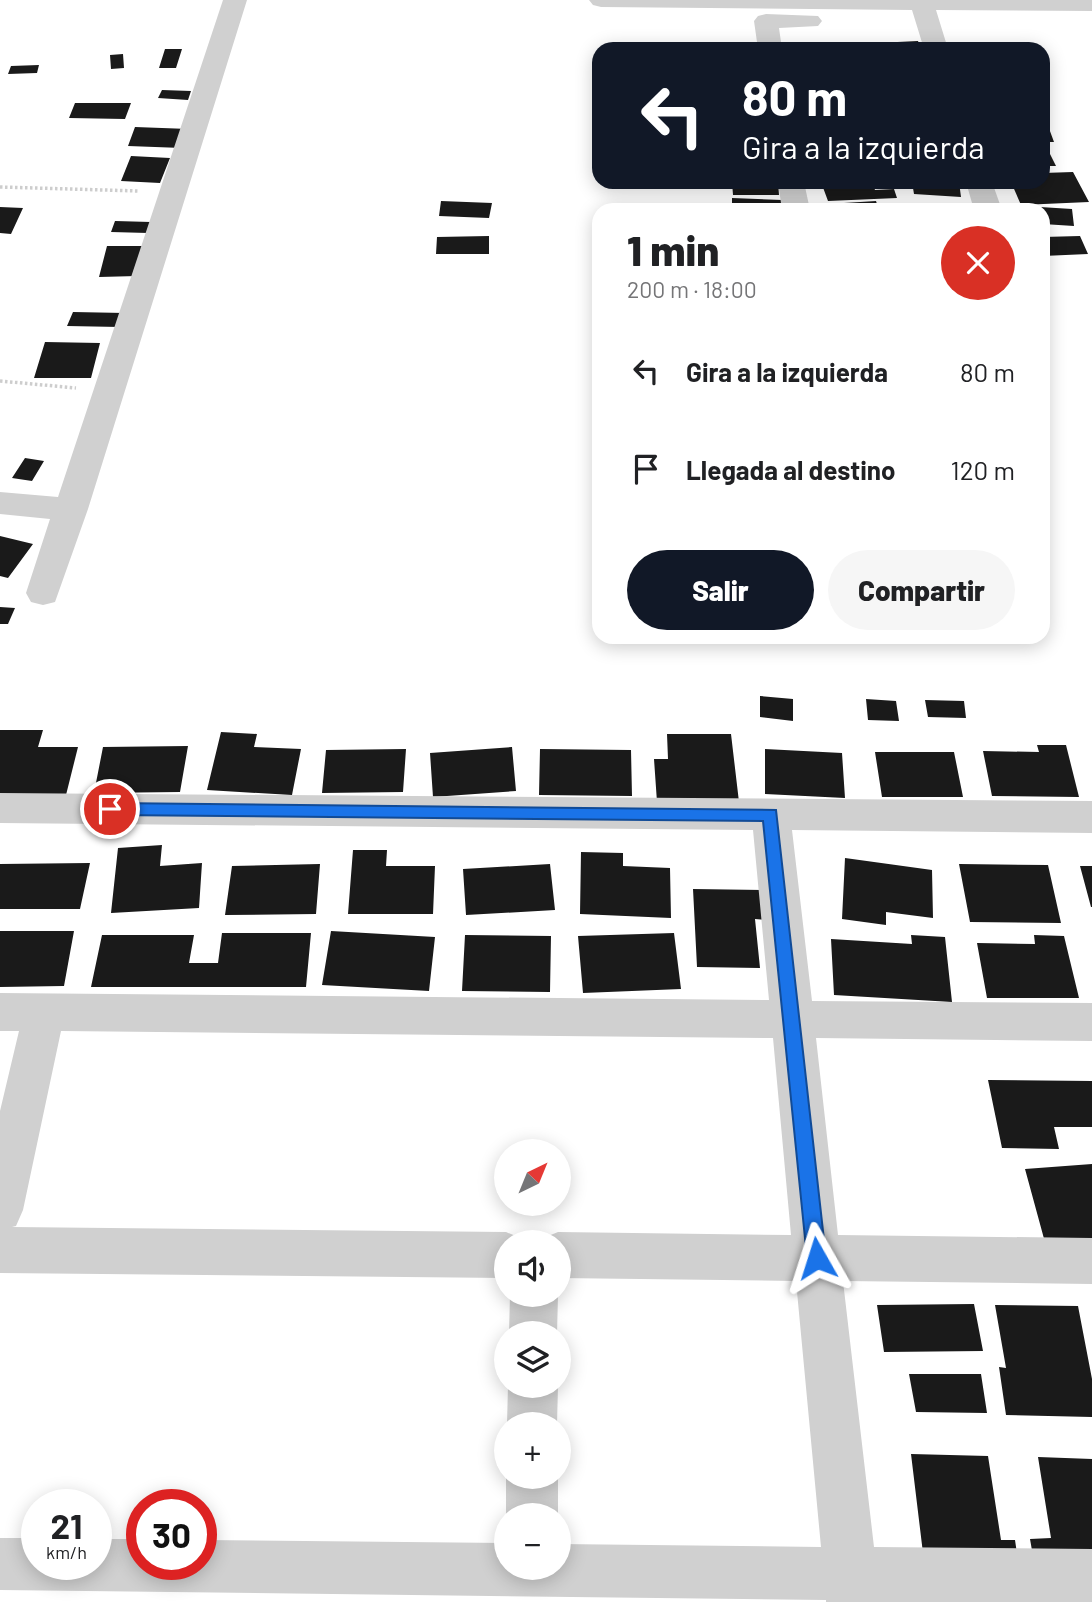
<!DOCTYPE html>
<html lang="es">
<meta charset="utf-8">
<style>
:root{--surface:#fff;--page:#f6f6f6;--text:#202124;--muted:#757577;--accent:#111827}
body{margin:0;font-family:Barlow,sans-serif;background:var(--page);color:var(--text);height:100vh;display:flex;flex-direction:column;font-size:26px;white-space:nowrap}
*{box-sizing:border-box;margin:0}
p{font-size:23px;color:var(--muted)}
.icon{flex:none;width:38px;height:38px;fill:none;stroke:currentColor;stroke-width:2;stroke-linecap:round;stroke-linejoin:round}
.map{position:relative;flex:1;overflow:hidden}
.sheet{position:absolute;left:592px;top:203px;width:458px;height:441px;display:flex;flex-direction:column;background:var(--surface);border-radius:21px;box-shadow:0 4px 18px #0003}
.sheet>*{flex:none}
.hud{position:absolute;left:592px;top:42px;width:458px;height:147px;border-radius:21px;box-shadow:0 4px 18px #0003;background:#111827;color:#fff;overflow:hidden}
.needle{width:46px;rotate:43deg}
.controls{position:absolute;left:494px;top:1139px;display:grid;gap:14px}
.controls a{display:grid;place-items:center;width:77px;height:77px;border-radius:50%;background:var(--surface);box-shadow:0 4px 18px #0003;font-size:35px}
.speed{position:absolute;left:21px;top:1489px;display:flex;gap:14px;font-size:35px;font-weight:700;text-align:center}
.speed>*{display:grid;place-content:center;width:91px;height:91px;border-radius:50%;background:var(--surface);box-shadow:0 4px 18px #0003;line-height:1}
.speed small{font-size:18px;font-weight:400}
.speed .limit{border:10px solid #d22;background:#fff;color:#111}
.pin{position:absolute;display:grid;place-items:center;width:60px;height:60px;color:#fff;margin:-30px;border:4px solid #fff;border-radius:50%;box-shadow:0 2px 7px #0007}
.me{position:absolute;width:77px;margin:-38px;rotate:354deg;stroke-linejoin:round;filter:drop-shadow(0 0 5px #0008)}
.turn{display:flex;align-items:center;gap:24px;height:147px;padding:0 35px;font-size:32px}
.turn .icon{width:91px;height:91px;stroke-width:2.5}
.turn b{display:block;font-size:49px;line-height:60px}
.round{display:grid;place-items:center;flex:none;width:74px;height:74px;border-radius:37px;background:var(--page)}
.overview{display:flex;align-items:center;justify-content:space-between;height:119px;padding:0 35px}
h1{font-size:42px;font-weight:800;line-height:52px}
.button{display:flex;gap:14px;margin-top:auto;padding:14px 35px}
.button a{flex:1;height:80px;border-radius:42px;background:var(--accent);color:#fff;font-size:28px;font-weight:800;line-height:80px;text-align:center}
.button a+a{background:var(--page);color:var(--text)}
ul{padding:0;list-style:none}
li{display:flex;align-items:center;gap:21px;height:98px;padding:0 35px}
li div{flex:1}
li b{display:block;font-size:26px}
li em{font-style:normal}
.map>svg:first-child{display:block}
.building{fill:#1a1a1a}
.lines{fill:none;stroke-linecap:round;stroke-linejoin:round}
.path{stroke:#cdcdcd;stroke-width:3.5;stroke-dasharray:2.5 2.5;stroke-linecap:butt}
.street{fill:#d0d0d0;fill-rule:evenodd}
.route{fill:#1a73e8;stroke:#114b97;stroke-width:2}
</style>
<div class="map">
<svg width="1092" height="1602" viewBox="0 0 1092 1602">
<rect width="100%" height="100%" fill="#fff"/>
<!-- building -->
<path class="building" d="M918,41L921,49H880L877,43Z
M165,49H182L176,68H159Z
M123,54L124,68L111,69L110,55Z
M39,65L37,73L8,74L11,66Z
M162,90L191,91L188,100L158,98Z
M75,103H131L125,119L69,118Z
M1043,123H1047L1054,142H1043Z
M135,127L189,129L182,148L128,146Z
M1043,150H1048L1056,166H1043Z
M131,156L170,158L160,183L121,181Z
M1073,172L1089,202L1021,205L1011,182H1043V173Z
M732,182H778L779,195H733Z
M821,182H872L875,190L894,189L897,198L828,201Z
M912,182H959L961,197L914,194Z
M732,198L782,200V210H732Z
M441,201L492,203L489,218L439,216Z
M876,201L879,210H830L828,204Z
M961,205L963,210H917L916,207Z
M1024,206L1072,209L1074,226L1043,224V210H1025Z
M0,207L23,208L11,234L0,233Z
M115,221L151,222L148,233L111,232Z
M489,236V254H436L437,237Z
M1080,236L1088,254L1043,256V237Z
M107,246H143L137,276L99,277Z
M73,312L125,313L120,327L67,326Z
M45,342L100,343L91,378H34Z
M25,458L44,461L32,481L12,478Z
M0,536L33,544L8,578L0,576Z
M0,607L15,608L8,624H0Z
M760,696L793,699V721L760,717Z
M866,699L896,701L899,721L868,720Z
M925,700L964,701L966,718L928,717Z
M0,730H43L38,747H78L66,795L0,794Z
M221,732L257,734L254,747L301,749L292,795L207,790Z
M667,734H731L739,802H657L654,759H668Z
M1037,745H1066L1079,797L992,796L983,751L1039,752Z
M188,746L180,792L94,793L103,747Z
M512,747L516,791L433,797L430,753Z
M406,749L403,792L322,793L326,750Z
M540,749L631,750L632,796L539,795Z
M765,749L842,753L845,798L765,794Z
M875,752H954L963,797H882Z
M162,845L160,866L202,863L199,908L111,913L118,848Z
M353,850H387L386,866H435L433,914H348Z
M581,852L623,853V866L670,868L671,918L580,914Z
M845,858L932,870L933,918L886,912V925L842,919Z
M90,863L80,909H0V864Z
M320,864L316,914L225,915L232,866Z
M550,864L555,910L466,915L463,869Z
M959,864L1048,865L1061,923L970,922Z
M1080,866H1092V907H1091Z
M693,889L763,890L766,920L755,919L760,968L697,967Z
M0,931H74L64,986L0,987Z
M331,931L435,937L429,991L322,985Z
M222,933H311L306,987H91L102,935H194L189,963H218Z
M674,933L681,989L583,993L578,936Z
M465,935L551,936L550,992L462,991Z
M911,935L945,937L952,1002L834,995L831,939L912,944Z
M1034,935L1064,936L1079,998H987L977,943L1035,944Z
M988,1080L1092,1081V1127H1054L1059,1149L1002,1148Z
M1092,1164V1243L1046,1246L1025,1169Z
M974,1304L983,1351L884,1352L877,1305Z
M995,1305L1078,1306L1092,1379V1417L1006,1415L999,1367L1006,1368Z
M909,1374H981L987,1413L916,1412Z
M911,1454L988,1456L1001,1540H1015L1021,1581L926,1578Z
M1038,1457L1092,1459V1580L1037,1579L1030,1539L1051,1538Z"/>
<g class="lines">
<!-- path -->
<path class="path" d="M0,187L139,191
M0,381L76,388"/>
<!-- street -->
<path class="street" d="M223,0H247L88,509L55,602L43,605L31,602L26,593L50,519L0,514V492L58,497Z
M589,0H1092V11L936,10L948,49H924L912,10L601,7L593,5Z
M766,14L818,16L822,21L818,26L779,28L782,49H758L754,21L758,16Z
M778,182H804L810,210H782Z
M966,182H992L1002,210H974Z
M0,793L1092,801V833L792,830L812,1001L1092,1003V1041L816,1038L838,1235L1092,1238V1284L843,1281L874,1547L1092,1549V1602H826V1600L0,1590V1538H37V1564H96V1539H142V1564H201V1540L506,1543V1568H558V1544L821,1547L796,1281L558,1278V1242H540L541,1239L558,1232L791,1235L773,1038L61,1031L23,1210L16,1226L12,1227L506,1232L523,1239L524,1242H506V1278L0,1273V1111L19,1031H0V993L769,1000L753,830L0,823Z
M510,1295H558L557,1334H509Z
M508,1386H558L557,1424H507Z
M506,1477H558V1516H506Z"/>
</g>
<!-- route -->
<path class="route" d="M110,803L776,810L826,1258L824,1265L817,1268L810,1265L807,1258L763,821L110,815L102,809Z"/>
</svg>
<div class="controls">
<a><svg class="needle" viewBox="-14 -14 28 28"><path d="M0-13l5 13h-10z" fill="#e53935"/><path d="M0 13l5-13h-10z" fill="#757577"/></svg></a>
<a><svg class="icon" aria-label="sound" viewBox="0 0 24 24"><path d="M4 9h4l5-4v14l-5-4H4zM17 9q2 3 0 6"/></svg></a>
<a><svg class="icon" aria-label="layers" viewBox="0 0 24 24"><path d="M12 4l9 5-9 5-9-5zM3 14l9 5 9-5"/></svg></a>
<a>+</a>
<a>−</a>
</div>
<div class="speed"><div>21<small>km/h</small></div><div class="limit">30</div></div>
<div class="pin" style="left:110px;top:809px;background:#d93025"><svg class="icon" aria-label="arrive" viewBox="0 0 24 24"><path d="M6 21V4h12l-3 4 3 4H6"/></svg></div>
<svg class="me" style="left:817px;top:1258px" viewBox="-20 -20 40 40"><path d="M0-17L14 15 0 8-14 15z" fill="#1a73e8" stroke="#fff" stroke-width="4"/></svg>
<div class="hud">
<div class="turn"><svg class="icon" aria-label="left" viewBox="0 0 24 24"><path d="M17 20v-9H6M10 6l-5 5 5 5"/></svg><div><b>80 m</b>Gira a la izquierda</div></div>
</div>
<section class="sheet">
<div class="overview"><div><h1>1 min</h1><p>200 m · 18:00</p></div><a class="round" style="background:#d93025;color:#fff"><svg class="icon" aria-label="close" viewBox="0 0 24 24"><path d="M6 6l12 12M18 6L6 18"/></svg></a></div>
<ul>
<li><svg class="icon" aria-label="left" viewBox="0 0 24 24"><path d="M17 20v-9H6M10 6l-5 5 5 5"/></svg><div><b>Gira a la izquierda</b></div><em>80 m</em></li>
<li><svg class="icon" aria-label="arrive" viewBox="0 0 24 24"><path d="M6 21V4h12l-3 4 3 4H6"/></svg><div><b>Llegada al destino</b></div><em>120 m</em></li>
</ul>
<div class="button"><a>Salir</a><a>Compartir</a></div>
</section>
</div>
